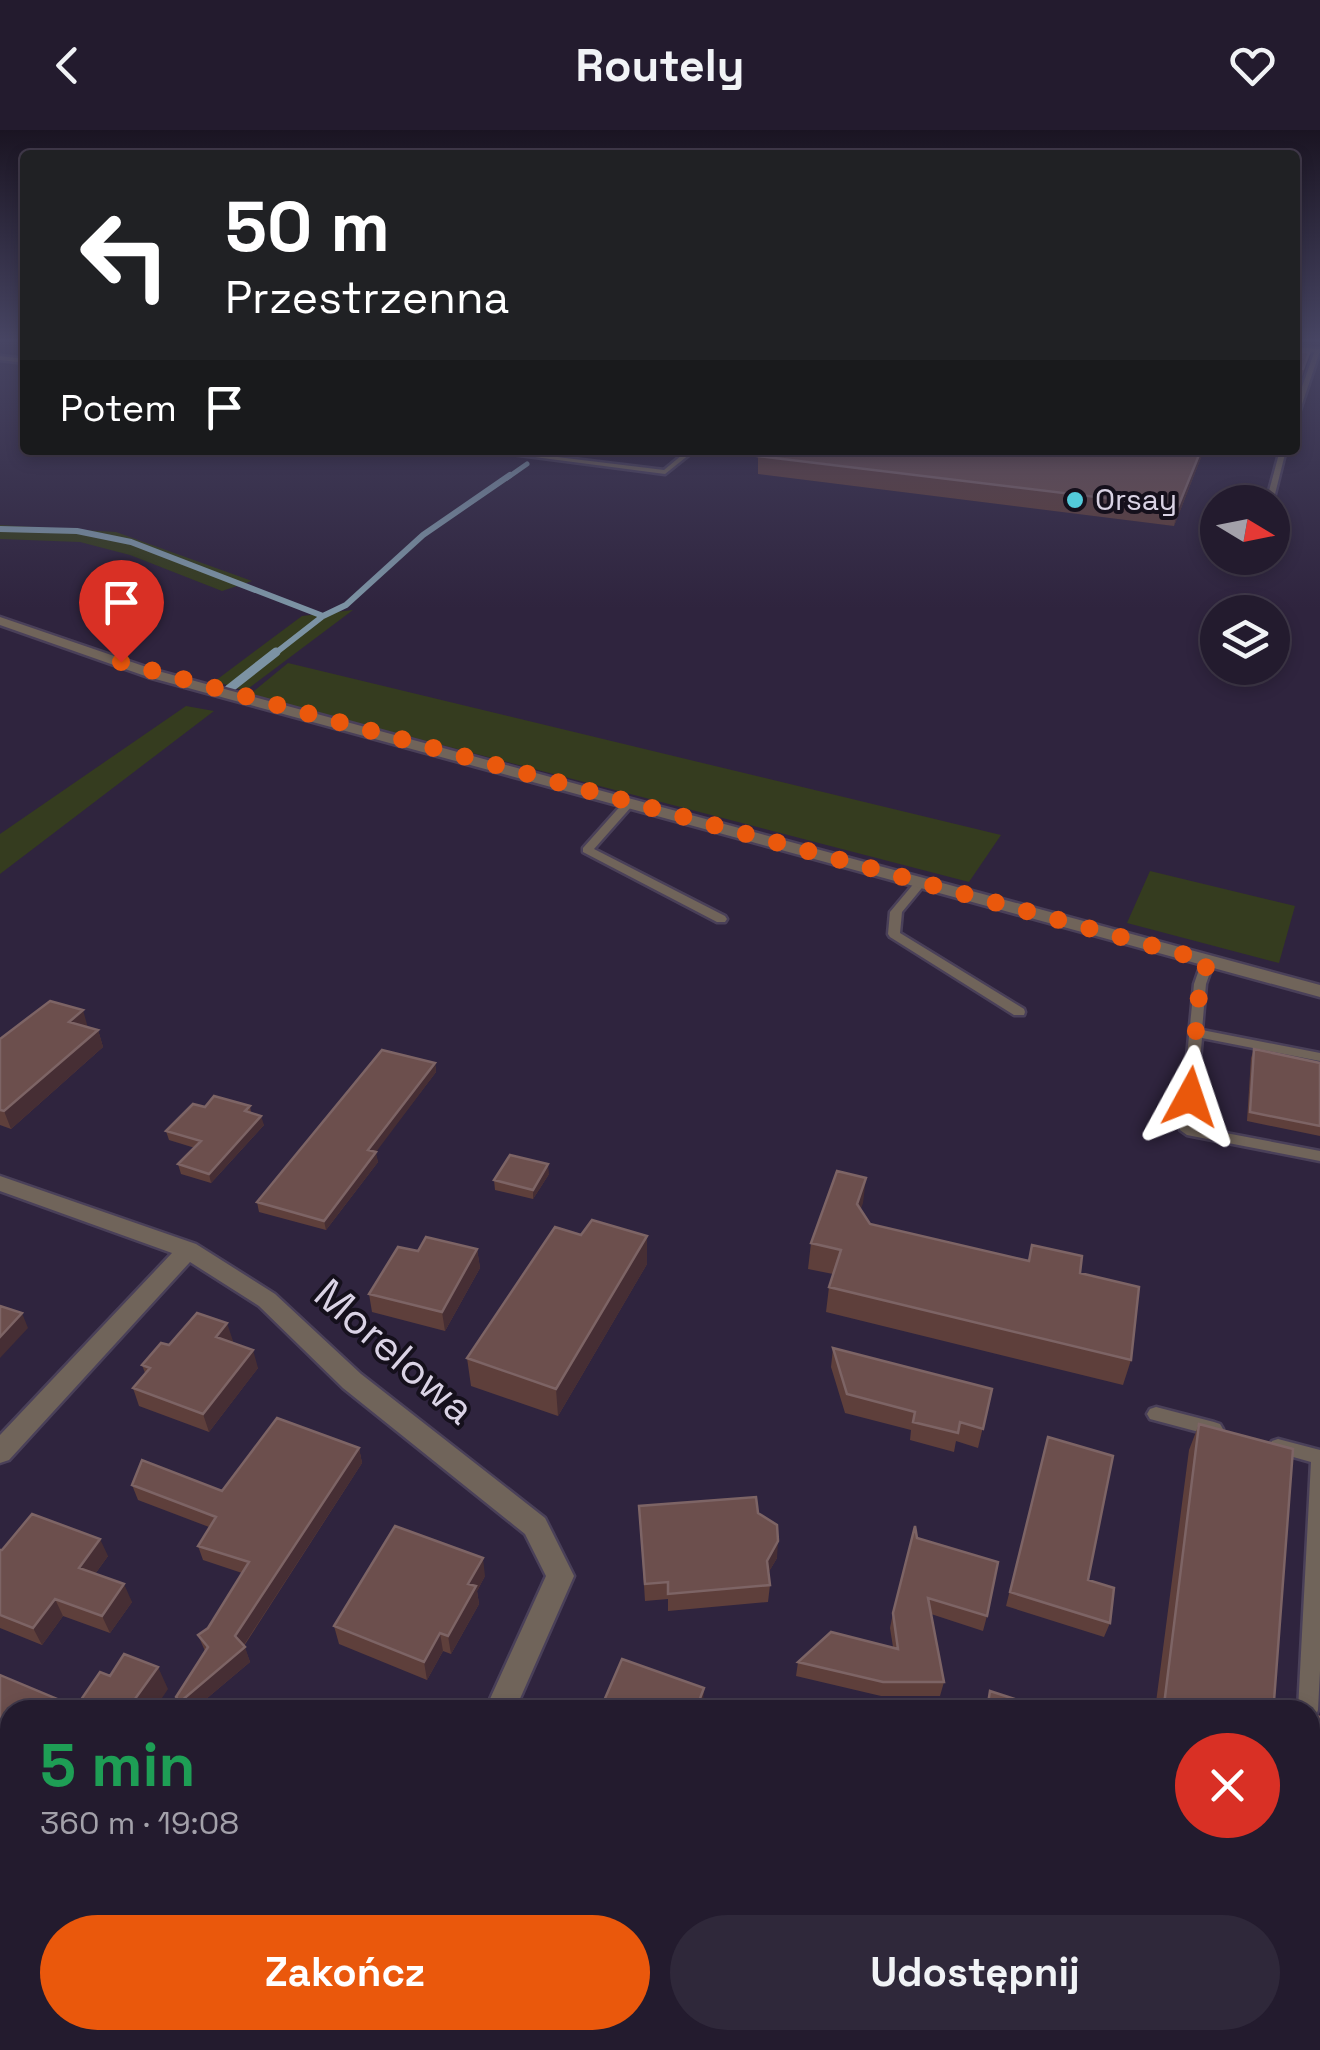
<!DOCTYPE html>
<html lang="pl">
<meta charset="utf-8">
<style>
:root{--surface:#231b2e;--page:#2f283a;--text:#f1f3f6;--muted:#a3a1aa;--line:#40394a;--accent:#ea580c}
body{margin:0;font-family:"Space Grotesk",sans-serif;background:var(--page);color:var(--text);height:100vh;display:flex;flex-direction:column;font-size:38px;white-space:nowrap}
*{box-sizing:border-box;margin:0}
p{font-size:32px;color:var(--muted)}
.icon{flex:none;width:55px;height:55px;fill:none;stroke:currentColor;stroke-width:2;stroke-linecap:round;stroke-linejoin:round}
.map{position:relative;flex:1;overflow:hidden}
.drawer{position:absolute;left:0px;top:1570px;width:1320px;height:350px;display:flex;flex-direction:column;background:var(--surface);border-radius:30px 30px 0 0;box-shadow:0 5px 15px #0003,0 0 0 2px var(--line)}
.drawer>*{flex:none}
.guide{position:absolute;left:20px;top:20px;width:1280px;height:305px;border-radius:10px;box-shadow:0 5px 15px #0003,0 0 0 2px var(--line);background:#202124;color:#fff;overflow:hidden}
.needle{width:65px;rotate:100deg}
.controls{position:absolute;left:1200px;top:355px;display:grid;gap:20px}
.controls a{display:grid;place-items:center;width:90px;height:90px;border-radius:50%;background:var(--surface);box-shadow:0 5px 15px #0003,0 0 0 2px var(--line);font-size:50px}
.pin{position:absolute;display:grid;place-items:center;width:85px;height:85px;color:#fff;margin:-102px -42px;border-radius:50% 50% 50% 0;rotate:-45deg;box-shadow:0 0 10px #0007}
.pin .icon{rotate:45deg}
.me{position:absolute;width:110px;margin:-55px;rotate:5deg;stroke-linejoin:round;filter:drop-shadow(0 0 8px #0008)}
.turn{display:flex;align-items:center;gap:35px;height:210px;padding:0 40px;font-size:45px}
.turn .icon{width:130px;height:130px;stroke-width:2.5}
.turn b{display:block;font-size:70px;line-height:85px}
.then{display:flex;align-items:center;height:95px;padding:0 40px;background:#0003;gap:20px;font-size:38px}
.round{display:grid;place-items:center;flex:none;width:105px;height:105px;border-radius:52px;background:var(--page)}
.headline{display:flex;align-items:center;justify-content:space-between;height:170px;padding:0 40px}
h1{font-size:60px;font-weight:800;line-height:75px;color:#1e9e55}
.button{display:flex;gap:20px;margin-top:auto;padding:20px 40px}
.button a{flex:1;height:115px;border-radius:60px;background:var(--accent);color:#fff;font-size:40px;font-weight:800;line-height:115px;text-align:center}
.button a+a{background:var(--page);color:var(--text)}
header{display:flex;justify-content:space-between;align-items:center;height:130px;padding:0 40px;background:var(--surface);font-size:45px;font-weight:800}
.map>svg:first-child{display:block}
.green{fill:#353c1f}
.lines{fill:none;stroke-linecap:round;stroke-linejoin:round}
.stream-far2{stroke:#7c93a4;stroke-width:5}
.stream-far1{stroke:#7c93a4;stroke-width:6}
.stream{stroke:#7c93a4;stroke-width:9}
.lane-casing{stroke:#4a4059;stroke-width:5}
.street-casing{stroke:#4a4059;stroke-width:5}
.lane{fill:#70645a;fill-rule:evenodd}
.street{fill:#70645a;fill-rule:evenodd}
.wall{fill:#5e3f3b}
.shaded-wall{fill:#462e34}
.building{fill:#6c4f4d;stroke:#7d6465;stroke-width:2.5}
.route{stroke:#ea580c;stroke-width:18;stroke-dasharray:0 32.4}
.poi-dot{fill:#53cbdb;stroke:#15101c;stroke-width:4}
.labels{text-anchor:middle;stroke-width:8;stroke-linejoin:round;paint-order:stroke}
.far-poi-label{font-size:30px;fill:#dad3e5;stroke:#15101c;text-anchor:start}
.near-street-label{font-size:42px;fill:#dad3e5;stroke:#15101c}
</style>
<header><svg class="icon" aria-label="back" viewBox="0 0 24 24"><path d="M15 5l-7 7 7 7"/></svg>Routely<svg class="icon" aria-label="heart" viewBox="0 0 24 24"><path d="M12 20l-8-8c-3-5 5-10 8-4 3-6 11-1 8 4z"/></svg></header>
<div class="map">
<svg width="1320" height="1920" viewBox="0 0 1320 1920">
<rect width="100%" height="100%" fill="#2f243e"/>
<!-- green -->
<path class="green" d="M0,395L116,402L252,451L222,461L130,425L80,412L0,409Z
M353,480L245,561L215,551L302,486Z
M288,533L1001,705L969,752L249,565Z
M186,576L214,581L0,744V704Z
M1150,741L1295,776L1279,833L1127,793Z"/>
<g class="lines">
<!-- stream-far2 -->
<path class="stream-far2" d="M507,348L527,334"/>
<!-- stream-far1 -->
<path class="stream-far1" d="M0,399L77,401L131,412L323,486L273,525
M323,486L346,475L423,405L510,345"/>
<!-- stream -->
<path class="stream" d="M229,559L276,522"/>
<defs>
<path id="lane" d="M1315,220L1320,221L1298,286L1295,288V277Z
M0,226L25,229V233L0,230Z
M481,320H500L664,340L688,320H695L665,344Z
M1280,320H1286L1273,372H1266Z
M628,671L633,674L632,676L594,719L725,786L727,789L725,792H717L583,722V718L624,672Z
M920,750L926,753L902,782L900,803L1024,879L1025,882L1024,885H1014L890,807L888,804L890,782L916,751Z
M1208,827L1214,831L1206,854L1202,900L1320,923V931L1202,908L1194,997L1320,1021V1031L1187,1005L1180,1000L1194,854L1202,831Z
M1156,1277L1214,1292L1220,1294L1223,1299L1220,1304L1214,1306L1150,1289L1147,1284L1150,1279Z
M1278,1309L1320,1320V1541L1318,1580L1315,1587L1310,1589V1580H1298L1311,1332L1272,1321L1269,1316L1272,1311Z"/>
<path id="street" d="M1295,217L1320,219V223L1295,221Z
M0,487L158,541L1320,855V867L148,547L0,495Z
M0,1046L196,1114L275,1164L361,1244L545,1388L574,1446L515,1580H485L546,1446L525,1404L343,1258L259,1176L190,1132L9,1330L0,1333V1305L172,1123L0,1061Z
M326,1910H363L359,1920H322Z"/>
</defs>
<!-- lane casing -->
<use href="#lane" class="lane-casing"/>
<!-- street casing -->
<use href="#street" class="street-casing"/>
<!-- lane -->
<use href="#lane" class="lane"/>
<!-- street -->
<use href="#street" class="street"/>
</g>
<!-- wall -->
<path class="wall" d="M1295,219L1305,238L1299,255H1295Z
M553,320H611L602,326Z
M1204,320L1174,396L758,344V326Z
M88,897L98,900L103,917L11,999L0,995V909Z
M1254,919L1320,933V1006L1247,991L1251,928Z
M435,933L436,942L375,1022L378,1032L326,1100L259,1082L257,1072Z
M250,976L251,983L264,995L211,1053L181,1044L178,1034L195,1018L169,1010L166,1001L205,977Z
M549,1044L533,1069L495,1060L494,1050Z
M866,1048L860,1079L870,1094L1080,1143L1131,1230L1123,1255L826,1182L829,1157L833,1144L808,1139L811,1113Z
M581,1105L647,1106V1134L558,1286L471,1256L467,1228Z
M477,1119L480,1138L445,1201L372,1182L369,1164L418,1121Z
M233,1211L232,1213L258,1238L209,1302L139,1276L133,1258L145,1243L142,1235L169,1215Z
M833,1218L992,1259L978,1318L956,1311L954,1322L910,1310L911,1300L845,1283L831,1237Z
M1199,1294L1274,1571L1299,1580H1155L1189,1320Z
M1048,1307L1088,1450L1110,1493L1104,1507L1006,1476Z
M359,1318L362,1333L244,1516L250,1532L193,1580H181L176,1567L205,1521L198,1505L208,1498L242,1443L203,1430L198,1416L209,1397L138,1370L132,1355L222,1361Z
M639,1376L758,1383L777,1428L768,1443L770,1455L768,1472L668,1481V1469L645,1471Z
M917,1408L987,1486L983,1501L931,1484L944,1552L940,1566H881L796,1546L798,1532L893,1517L890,1498L893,1483Z
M0,1420L108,1426L95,1444L132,1472L110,1503L63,1486L42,1515L0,1498Z
M485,1446L477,1461L479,1474L451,1524L443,1521L427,1550L339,1514L334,1496Z
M1310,1584L1320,1587V1664L1310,1660Z
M1320,1742V1781L1318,1780Z
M1093,1910H1249L1248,1920H1118Z"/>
<!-- shaded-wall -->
<path class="shaded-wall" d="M1201,320H1204L1174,396L1178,377Z
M83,880L88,898L69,892Z
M98,900L103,917L11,999L4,981Z
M435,933L436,942L370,1030L368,1020Z
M261,986L264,995L211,1053L209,1044Z
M376,1022L378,1032L326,1100L324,1091Z
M548,1034L549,1044L533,1069V1060Z
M866,1048L863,1073L854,1099L857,1074Z
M647,1106V1134L558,1286L556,1259Z
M477,1119L480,1138L445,1201L442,1182Z
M22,1183L28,1198L0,1228V1207Z
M227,1193L233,1211L222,1225L216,1207Z
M253,1220L258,1238L209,1302L203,1284Z
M359,1318L362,1333L240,1521L235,1506Z
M100,1409L108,1426L87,1455L79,1438Z
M778,1411L777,1428L765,1448L767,1431Z
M483,1428L485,1446L477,1461L479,1474L451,1524L448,1506L468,1454Z
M124,1454L132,1472L110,1503L102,1486Z
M55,1469L63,1486L42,1515L33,1498Z
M440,1503L443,1521L427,1550L424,1532Z
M245,1517L250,1532L193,1580H184L180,1572Z
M158,1537L168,1559L154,1580H127Z
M704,1558L703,1575L702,1580H696Z
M10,1849V1890L0,1906V1864Z
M228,1910H244L238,1920H222Z"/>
<!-- building -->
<path class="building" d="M1295,219L1309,223L1303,239L1295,238Z
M765,320H1201L1178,377L758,326Z
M50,871L83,880L69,892L98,900L4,981L0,980V909Z
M1254,919L1320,933V996L1250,982Z
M382,920L435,933L368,1020L376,1022L324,1091L257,1072Z
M214,966L250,976L245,981L261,986L209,1044L178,1034L201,1011L166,1001L193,974L205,977Z
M510,1025L548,1034L533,1060L494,1050Z
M837,1041L866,1048L857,1074L870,1094L1029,1131L1032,1115L1082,1126L1080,1143L1139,1157L1131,1230L829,1157L841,1120L811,1113Z
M592,1090L647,1106L556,1259L467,1228L555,1097L581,1105Z
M426,1107L477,1119L442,1182L369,1164L398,1117L418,1121Z
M0,1176L22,1183L0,1207Z
M197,1183L227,1193L216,1207L253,1220L203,1284L133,1258L150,1238L142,1235L161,1213L169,1215Z
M833,1218L992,1259L983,1299L960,1292L958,1303L913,1292L915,1282L847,1264Z
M277,1288L359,1318L235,1506L245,1517L180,1572L176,1567L208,1517L198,1505L208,1498L249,1432L198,1416L216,1387L132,1355L142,1330L222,1361Z
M1199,1294L1293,1319L1274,1571L1299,1580H1180L1164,1575Z
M1048,1307L1113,1326L1088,1450L1114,1458L1110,1493L1010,1462Z
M756,1367L758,1383L777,1395L778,1411L767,1431L770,1455L668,1464V1452L645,1454L639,1376Z
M32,1384L100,1409L79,1438L124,1454L102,1486L55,1469L33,1498L0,1485V1420H2Z
M395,1396L483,1428L468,1454L476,1456L448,1506L440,1503L424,1532L334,1496Z
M915,1396L917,1408L998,1432L987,1486L928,1468L944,1552H883L798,1532L831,1502L898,1519L893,1483Z
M124,1524L158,1537L127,1580H10V1849L0,1864V1545L76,1577L100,1542L110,1546Z
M622,1529L704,1558L696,1579L699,1580H600Z
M990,1561L1048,1580H987Z
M1310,1584L1320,1587V1634L1310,1631Z
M83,1910H228L222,1920H78Z
M1136,1910H1249L1248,1920H1161Z"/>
<!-- sky -->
<linearGradient id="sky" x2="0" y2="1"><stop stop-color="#1a1422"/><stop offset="0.44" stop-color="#474563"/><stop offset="1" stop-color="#474563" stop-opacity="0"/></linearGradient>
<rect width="1320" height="478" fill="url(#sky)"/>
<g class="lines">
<!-- route -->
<path class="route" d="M121,532L1208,831L1200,854L1190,967"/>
</g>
<!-- markers -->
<circle class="poi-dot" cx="1075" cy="370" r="10"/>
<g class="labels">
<!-- far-poi labels -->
<g class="far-poi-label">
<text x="1095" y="380">Orsay</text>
</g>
<!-- near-street labels -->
<g class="near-street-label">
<text transform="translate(395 1221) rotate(41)" y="15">Morelowa</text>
</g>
</g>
</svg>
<div class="controls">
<a><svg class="needle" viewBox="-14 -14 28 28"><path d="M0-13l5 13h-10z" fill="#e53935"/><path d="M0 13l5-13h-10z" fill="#a3a1aa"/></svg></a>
<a><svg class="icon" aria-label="layers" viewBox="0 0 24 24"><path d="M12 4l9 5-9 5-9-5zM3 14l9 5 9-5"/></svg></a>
</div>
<div class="pin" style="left:121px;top:532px;background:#d93025"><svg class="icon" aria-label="arrive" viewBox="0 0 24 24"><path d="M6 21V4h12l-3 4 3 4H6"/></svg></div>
<svg class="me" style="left:1190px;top:967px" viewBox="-20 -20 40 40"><path d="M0-17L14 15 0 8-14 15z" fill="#ea580c" stroke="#fff" stroke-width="4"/></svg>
<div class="guide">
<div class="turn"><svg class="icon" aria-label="left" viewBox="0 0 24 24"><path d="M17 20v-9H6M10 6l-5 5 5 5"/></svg><div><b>50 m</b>Przestrzenna</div></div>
<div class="then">Potem<svg class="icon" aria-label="arrive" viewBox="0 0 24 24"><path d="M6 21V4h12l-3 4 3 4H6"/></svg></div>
</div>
<section class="drawer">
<div class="headline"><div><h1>5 min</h1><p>360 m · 19:08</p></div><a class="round" style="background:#d93025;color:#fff"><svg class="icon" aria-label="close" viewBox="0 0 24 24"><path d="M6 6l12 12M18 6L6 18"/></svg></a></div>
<div class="button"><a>Zakończ</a><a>Udostępnij</a></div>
</section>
</div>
